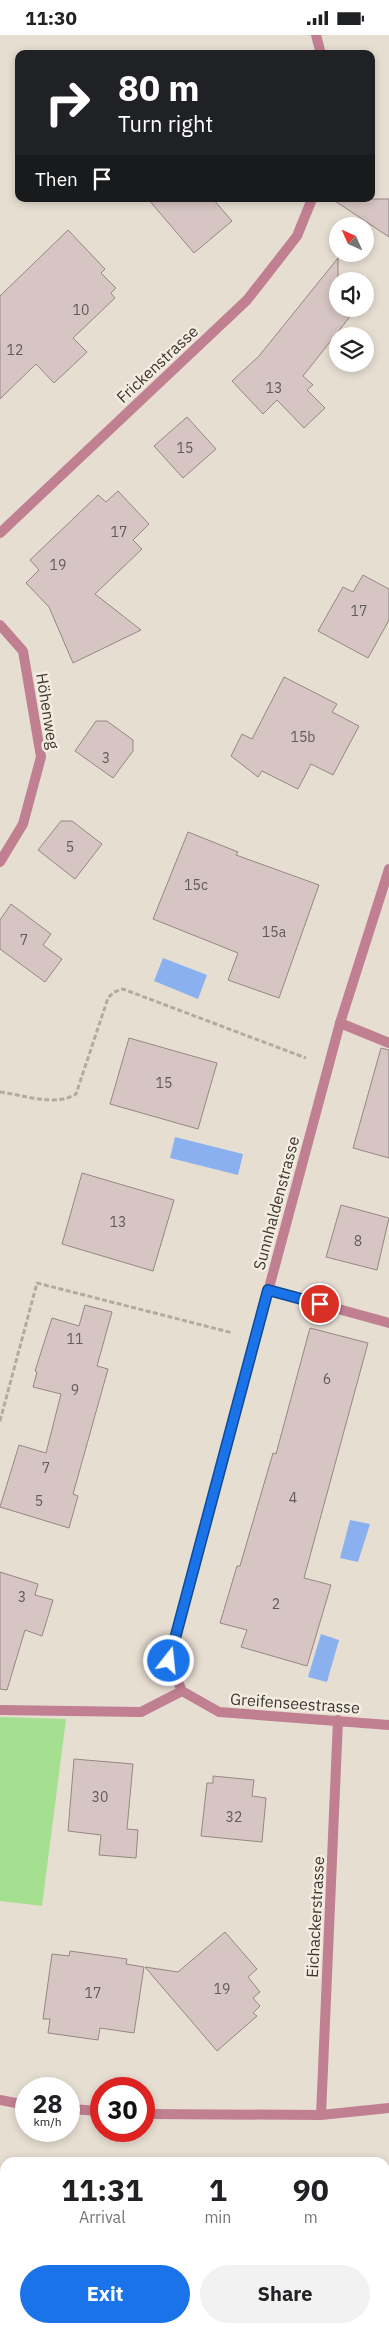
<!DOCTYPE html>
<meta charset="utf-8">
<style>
:root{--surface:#fff;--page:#f2f2f2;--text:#202124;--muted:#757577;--accent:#1a73e8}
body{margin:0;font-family:"IBM Plex Sans",sans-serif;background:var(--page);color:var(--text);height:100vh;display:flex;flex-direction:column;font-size:19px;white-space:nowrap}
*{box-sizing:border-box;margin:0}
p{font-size:16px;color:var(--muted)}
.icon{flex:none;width:28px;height:28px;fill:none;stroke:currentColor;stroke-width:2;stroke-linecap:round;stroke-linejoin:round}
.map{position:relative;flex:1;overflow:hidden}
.drawer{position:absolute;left:0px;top:2122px;width:390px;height:176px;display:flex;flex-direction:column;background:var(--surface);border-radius:15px 15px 0 0;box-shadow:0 2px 8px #0003}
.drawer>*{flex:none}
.guide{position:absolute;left:15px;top:15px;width:360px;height:152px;border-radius:10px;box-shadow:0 2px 8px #0003;background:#202124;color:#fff;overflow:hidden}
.needle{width:32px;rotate:315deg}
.buttons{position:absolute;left:329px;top:182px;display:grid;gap:10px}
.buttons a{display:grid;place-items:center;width:45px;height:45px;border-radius:50%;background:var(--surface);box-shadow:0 2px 8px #0003;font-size:25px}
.speed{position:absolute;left:15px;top:2042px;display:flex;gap:10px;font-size:25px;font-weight:700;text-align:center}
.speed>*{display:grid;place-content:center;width:65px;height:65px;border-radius:50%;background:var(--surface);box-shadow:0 2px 8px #0003;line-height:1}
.speed small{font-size:12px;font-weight:400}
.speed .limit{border:8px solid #d22;background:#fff;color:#111}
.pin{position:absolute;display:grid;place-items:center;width:42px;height:42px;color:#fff;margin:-21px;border:2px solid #fff;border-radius:50%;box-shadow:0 1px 5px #0007}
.me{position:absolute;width:55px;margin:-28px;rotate:16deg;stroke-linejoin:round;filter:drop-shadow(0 0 4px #0008)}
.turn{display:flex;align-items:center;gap:18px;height:105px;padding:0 20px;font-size:22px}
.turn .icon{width:65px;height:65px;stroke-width:2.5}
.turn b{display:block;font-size:35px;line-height:42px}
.then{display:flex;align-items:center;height:48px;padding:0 20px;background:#0003;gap:10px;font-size:19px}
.eta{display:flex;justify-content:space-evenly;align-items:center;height:85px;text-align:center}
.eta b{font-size:30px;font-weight:700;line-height:35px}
.button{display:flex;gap:10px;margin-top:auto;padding:10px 20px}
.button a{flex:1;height:58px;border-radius:30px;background:var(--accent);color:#fff;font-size:20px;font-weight:700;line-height:58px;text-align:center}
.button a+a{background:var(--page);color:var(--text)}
.status{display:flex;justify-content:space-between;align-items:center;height:35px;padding:0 25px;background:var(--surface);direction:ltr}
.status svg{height:14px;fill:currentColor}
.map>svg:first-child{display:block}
.green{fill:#a5e091}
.water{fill:#8bb0f0}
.building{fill:#d6c5c2;stroke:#978784}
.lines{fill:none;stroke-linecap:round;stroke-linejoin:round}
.path{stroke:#b2aba1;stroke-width:3;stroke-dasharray:5 2.5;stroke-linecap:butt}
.lane{stroke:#c17f92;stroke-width:10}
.street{stroke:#c17f92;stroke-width:10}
.secondary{stroke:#ab4d6c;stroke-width:10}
.route-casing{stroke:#114b97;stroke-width:12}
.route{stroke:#1a73e8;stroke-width:9}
.labels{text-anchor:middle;stroke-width:5;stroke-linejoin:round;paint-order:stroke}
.number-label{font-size:14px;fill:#625b57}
.street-label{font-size:16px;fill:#3b3833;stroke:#f4ecdf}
</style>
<div class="status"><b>11:30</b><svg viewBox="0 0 49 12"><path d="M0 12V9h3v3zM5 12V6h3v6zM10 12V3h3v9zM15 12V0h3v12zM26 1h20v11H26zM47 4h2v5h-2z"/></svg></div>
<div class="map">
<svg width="389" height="2298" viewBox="0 0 389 2298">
<rect width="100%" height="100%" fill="#e7ded2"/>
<!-- green -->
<path class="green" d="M0,1682L66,1684L42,1871L0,1866Z"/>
<!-- water -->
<path class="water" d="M163,923L207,940L198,964L154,946Z
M175,1102L243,1119L238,1140L170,1123Z
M350,1485L370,1489L358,1527L340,1523Z
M321,1599L339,1605L327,1647L308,1642Z"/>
<!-- building -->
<path class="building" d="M148,164H213L232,186L194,218Z
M332,164H389V202Z
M68,195L105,234L101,238L116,253L111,258L115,263L73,303L87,317L54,348L36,329L0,364V261Z
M338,223V274H356L303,341L313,350L307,355L325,373L304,393L277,365L263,379L232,346L259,321Z
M187,382L216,414L183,443L154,411Z
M118,456L149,489L133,505L142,514L95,559L141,595L73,628L49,572L26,548L39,535L30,525L98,460L106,467Z
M363,540L389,554V585L368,623L318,596L343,552L353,557Z
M284,642L337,669L332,677L359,691L333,740L311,729L298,754L262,736L258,742L231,721L242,699L252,704Z
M96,686H107L133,705V716L113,743L75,716Z
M61,786H72L102,809L75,844L38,815Z
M188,797L238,817L236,820L319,850L279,963L228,945L238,918L153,884Z
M11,869L51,899L43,910L62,924L45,947L0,914V885Z
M129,1003L217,1028L198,1094L110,1069Z
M381,1013L389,1015V1123L353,1113Z
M82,1138L174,1165L153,1236L62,1209Z
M341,1170L389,1183L377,1235L326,1222Z
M85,1270L112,1277L97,1331L108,1334L73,1459L78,1461L69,1493L0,1472L19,1410L46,1418L61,1359L33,1352L37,1337L35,1336L52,1283L79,1291Z
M310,1293L368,1308L304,1543L331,1550L307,1631L241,1612L247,1595L220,1588L237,1531H240L273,1418L276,1419Z
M0,1537L38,1549L35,1560L53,1565L42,1601L25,1595L7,1655L0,1654Z
M74,1724L133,1729L127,1794L138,1795L136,1823L99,1820L101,1800L68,1796Z
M213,1741L254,1745L252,1761L266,1763L262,1807L201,1801L207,1748H213Z
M225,1897L257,1934L248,1942L260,1957L253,1963L260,1971L253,1978L257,1981L217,2016L145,1932L178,1937Z
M70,1916L127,1924L126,1929L144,1932L134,1998L100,1993L98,2005L48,1998L50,1984H43L52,1919L69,1921Z"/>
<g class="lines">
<!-- path -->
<path class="path" d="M0,1057C23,1060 56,1072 76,1059L108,963L114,957L123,954L306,1023
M0,1386L37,1248L233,1298"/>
<!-- lane -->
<path class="lane" d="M340,988L389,1008
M269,1255L389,1288"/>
<!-- street -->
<path class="street" d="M316,0L321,19
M0,498L247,265L297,201L312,164
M0,590L23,616L41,722L23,789L0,827
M182,1656L169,1626L340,988L389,834
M182,1656L219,1677L389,1690
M0,1675L141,1677L182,1656
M0,2065L26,2070
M69,2074L101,2076
M144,2079L321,2080L389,2073
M321,2080L338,1685"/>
<!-- secondary -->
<path class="secondary" d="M376,2298L389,2295"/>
</g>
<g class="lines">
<defs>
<path id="route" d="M169,1626L268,1255L320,1269"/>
</defs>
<!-- route casing -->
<use href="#route" class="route-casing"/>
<!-- route -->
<use href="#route" class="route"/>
</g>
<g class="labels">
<!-- number labels -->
<g class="number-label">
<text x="81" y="280">10</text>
<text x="15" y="320">12</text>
<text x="274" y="358">13</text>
<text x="185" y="418">15</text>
<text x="119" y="502">17</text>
<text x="58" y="535">19</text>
<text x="359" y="581">17</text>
<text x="303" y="707">15b</text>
<text x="106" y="728">3</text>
<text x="70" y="817">5</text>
<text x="196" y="855">15c</text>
<text x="274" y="902">15a</text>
<text x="24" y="910">7</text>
<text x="164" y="1053">15</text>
<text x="118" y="1192">13</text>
<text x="358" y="1211">8</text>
<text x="75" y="1309">11</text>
<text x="327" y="1349">6</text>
<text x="75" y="1360">9</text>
<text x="46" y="1438">7</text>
<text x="293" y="1468">4</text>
<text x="39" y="1471">5</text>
<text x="22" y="1567">3</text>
<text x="276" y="1574">2</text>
<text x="100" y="1767">30</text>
<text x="234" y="1787">32</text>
<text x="222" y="1959">19</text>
<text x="93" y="1963">17</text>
</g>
<!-- street labels -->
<g class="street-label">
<text transform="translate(157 329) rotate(-43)" y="6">Frickenstrasse</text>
<text transform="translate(48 676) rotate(81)" y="6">Höhenweg</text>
<text transform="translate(276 1168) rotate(-75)" y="6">Sunnhaldenstrasse</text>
<text transform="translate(295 1668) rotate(4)" y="6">Greifenseestrasse</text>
<text transform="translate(315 1882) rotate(-87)" y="6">Eichackerstrasse</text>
</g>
</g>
</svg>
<div class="buttons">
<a><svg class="needle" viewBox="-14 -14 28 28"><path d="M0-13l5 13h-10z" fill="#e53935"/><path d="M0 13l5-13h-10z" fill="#757577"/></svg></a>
<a><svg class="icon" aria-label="sound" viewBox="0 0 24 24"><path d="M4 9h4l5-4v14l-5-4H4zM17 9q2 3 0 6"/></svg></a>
<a><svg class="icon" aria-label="layers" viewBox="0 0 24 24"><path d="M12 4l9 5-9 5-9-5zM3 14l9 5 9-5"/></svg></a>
</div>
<div class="speed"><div>28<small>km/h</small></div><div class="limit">30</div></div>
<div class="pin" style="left:320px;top:1269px;background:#d93025"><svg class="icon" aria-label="arrive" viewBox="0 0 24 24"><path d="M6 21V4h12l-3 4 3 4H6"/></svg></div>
<svg class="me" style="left:169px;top:1626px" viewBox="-20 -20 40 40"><circle r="17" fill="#1a73e8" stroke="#fff" stroke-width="3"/><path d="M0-11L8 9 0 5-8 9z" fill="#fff"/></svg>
<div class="guide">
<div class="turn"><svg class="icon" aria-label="right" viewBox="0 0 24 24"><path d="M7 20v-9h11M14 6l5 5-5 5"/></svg><div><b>80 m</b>Turn right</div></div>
<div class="then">Then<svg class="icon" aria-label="arrive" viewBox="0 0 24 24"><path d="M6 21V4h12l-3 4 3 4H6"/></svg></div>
</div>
<section class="drawer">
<div class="eta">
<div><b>11:31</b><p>Arrival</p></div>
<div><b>1</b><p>min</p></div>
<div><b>90</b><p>m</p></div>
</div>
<div class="button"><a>Exit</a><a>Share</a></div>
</section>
</div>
